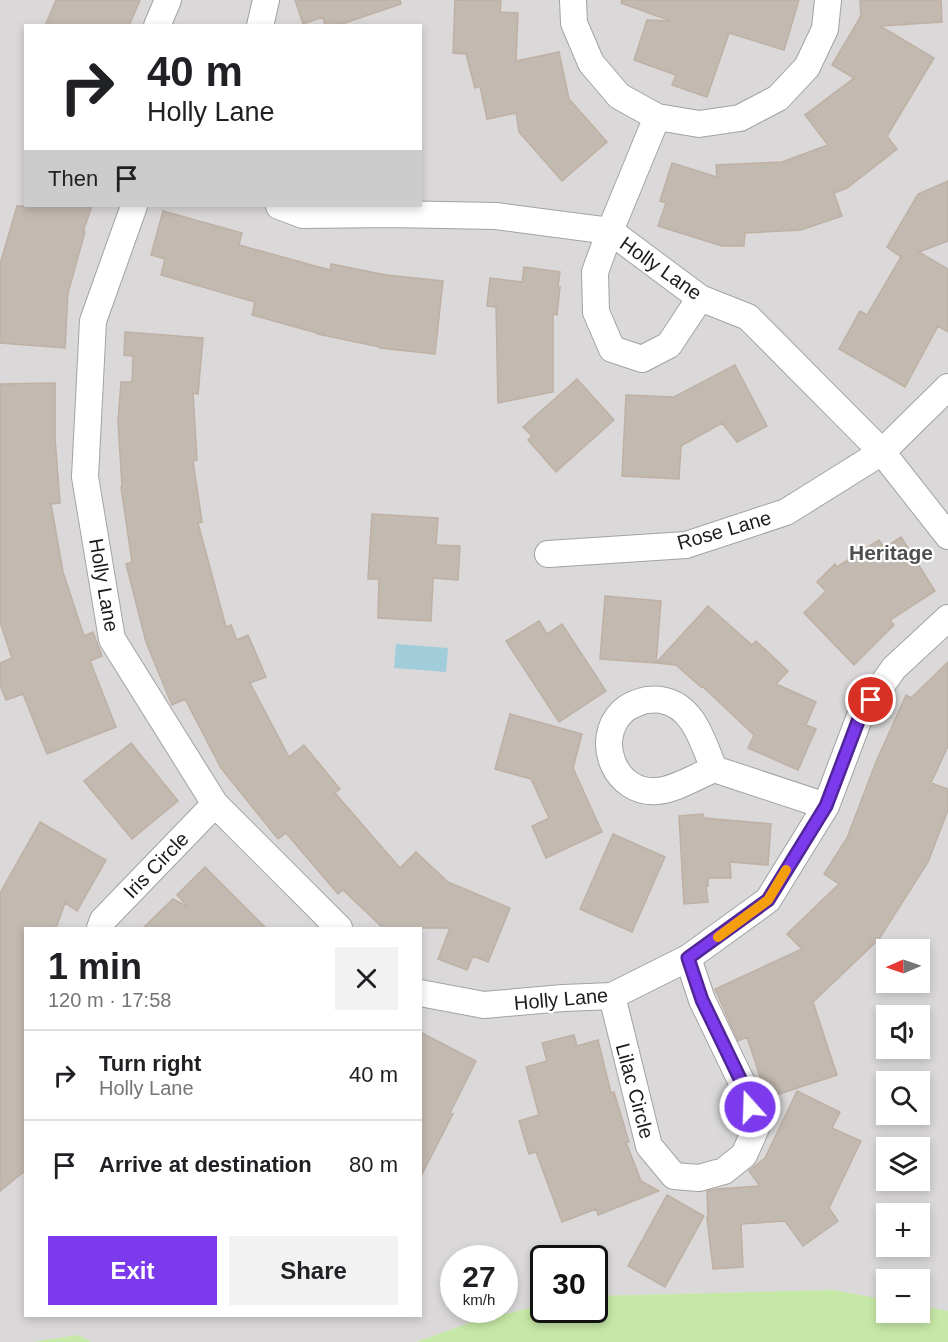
<!DOCTYPE html>
<meta charset="utf-8">
<style>
:root{--surface:#fff;--page:#f2f2f2;--text:#202124;--muted:#757577;--line:#e0e0e0;--accent:#7c3aed}
body{margin:0;font-family:Helvetica,sans-serif;background:var(--page);color:var(--text);height:100vh;display:flex;flex-direction:column;font-size:22px;white-space:nowrap}
*{box-sizing:border-box;margin:0}
p{font-size:20px;color:var(--muted)}
.icon{flex:none;width:33px;height:33px;fill:none;stroke:currentColor;stroke-width:2;stroke-linecap:round;stroke-linejoin:round}
.map{position:relative;flex:1;overflow:hidden}
.details{position:absolute;left:24px;top:927px;width:398px;height:390px;display:flex;flex-direction:column;background:var(--surface);border-radius:0px;box-shadow:0 3px 9px #0003}
.details>*{flex:none}
.top-card{position:absolute;left:24px;top:24px;width:398px;height:183px;border-radius:0px;box-shadow:0 3px 9px #0003;background:#fff;color:var(--text);overflow:hidden}
.needle{width:39px;rotate:268deg}
.controls{position:absolute;left:876px;top:939px;display:grid;gap:12px}
.controls a{display:grid;place-items:center;width:54px;height:54px;border-radius:0px;background:var(--surface);box-shadow:0 3px 9px #0003;font-size:30px}
.speed{position:absolute;left:440px;top:1245px;display:flex;gap:12px;font-size:30px;font-weight:700;text-align:center}
.speed>*{display:grid;place-content:center;width:78px;height:78px;border-radius:50%;background:var(--surface);box-shadow:0 3px 9px #0003;line-height:1}
.speed small{font-size:15px;font-weight:400}
.speed .limit{border:3px solid #111;border-radius:9px;background:#fff;color:#111}
.pin{position:absolute;display:grid;place-items:center;width:51px;height:51px;color:#fff;margin:-26px;border:3px solid #fff;border-radius:50%;box-shadow:0 2px 6px #0007}
.me{position:absolute;width:66px;margin:-33px;rotate:340deg;stroke-linejoin:round;filter:drop-shadow(0 0 4px #0008)}
.turn{display:flex;align-items:center;gap:21px;height:126px;padding:0 24px;font-size:27px}
.turn .icon{width:78px;height:78px;stroke-width:2.5}
.turn b{display:block;font-size:42px;line-height:51px}
.then{display:flex;align-items:center;height:57px;padding:0 24px;background:#0003;gap:12px;font-size:22px}
.round{display:grid;place-items:center;flex:none;width:63px;height:63px;border-radius:0px;background:var(--page)}
.overview{display:flex;align-items:center;justify-content:space-between;height:102px;padding:0 24px}
h1{font-size:36px;font-weight:600;line-height:45px}
.button{display:flex;gap:12px;margin-top:auto;padding:12px 24px}
.button a{flex:1;height:69px;border-radius:0px;background:var(--accent);color:#fff;font-size:24px;font-weight:600;line-height:69px;text-align:center}
.button a+a{background:var(--page);color:var(--text)}
ul{padding:0;list-style:none}
li{display:flex;align-items:center;gap:18px;height:90px;padding:0 24px;border-top:2px solid var(--line)}
li div{flex:1}
li b{display:block;font-size:22px}
li em{font-style:normal}
.map>svg:first-child{display:block}
.residential{fill:#dad8d8;fill-rule:evenodd}
.grass{fill:#c6e8a6}
.water{fill:#a1cddb}
.building{fill:#c2b9b1;stroke:#bfb0a4;stroke-width:1.5}
.lines{fill:none;stroke-linecap:round;stroke-linejoin:round}
.street-casing{stroke:#a3a3a3;stroke-width:28}
.street{stroke:#fff;stroke-width:26}
.route-casing{stroke:#51269a;stroke-width:15}
.route{stroke:#7c3aed;stroke-width:10}
.slow{stroke:#f59e0b;stroke-width:10}
.labels{text-anchor:middle;stroke-width:4.5;stroke-linejoin:round;paint-order:stroke}
.street-label{font-size:20px;fill:#1c1c1c;stroke:#fff}
.neighbourhood-label{font-size:21px;font-weight:bold;fill:#4f4f4f;stroke:#fff}
</style>
<div class="map">
<svg width="948" height="1342" viewBox="0 0 948 1342">
<rect width="100%" height="100%" fill="#ede9e1"/>
<!-- residential -->
<path class="residential" d="M0,0H948V1311L920,1306V1280H886V1300L834,1290L594,1296V1258H543V1305L475,1321L416,1342H92L78,1335L33,1342H0ZM26,26H420V206H26ZM26,928H420V1316H26ZM886,950H920V982H886ZM886,1016H920V1048H886ZM886,1082H920V1114H886ZM886,1148H920V1180H886ZM886,1214H920V1246H886ZM453,1258H504V1310H453Z"/>
<!-- grass -->
<path class="grass" d="M834,1290L886,1300V1312H920V1306L948,1311V1342H416L475,1321L543,1305V1310H594V1296Z
M78,1335L92,1342H33Z"/>
<!-- water -->
<path class="water" d="M396,644L448,648L446,672L394,668Z"/>
<!-- building -->
<path class="building" d="M56,0H140L129,26H45Z
M295,0H400L401,4L336,26H325L323,17L303,24Z
M455,0L501,1L500,12L518,13L516,61L559,52L569,99L607,142L562,181L519,132L516,113L487,119L480,86L475,88L466,54L453,53Z
M622,0H799L784,50L729,33L707,97L672,85L676,75L634,60L647,20L671,21L621,3Z
M860,0H941L942,22L880,26L934,58L887,136L897,149L847,188L834,193L842,216L801,230L745,233L744,246H722L658,226L666,203L660,201L672,163L717,177L716,165L782,162L828,145L805,115L854,78L832,65L861,16Z
M948,181V241L919,252L948,269V332L938,326L905,387L839,349L860,311L867,315L901,257L887,247L918,194Z
M17,206H92L83,232H85L68,293L65,348L0,343V264Z
M163,211L242,233L239,245L330,270L331,264L386,275L443,281L435,354L380,348V347L317,334V333L252,315L255,302L161,275L165,259L151,255Z
M524,267L560,272L558,287H560L557,315L553,314V392L498,403L496,307L487,306L490,278L522,282Z
M125,332L203,338L198,394L193,393L197,460L193,461L202,522L198,523L226,627L231,625L237,640L248,635L266,677L250,683L289,757L304,745L340,789L335,793L400,868L416,852L448,882L510,908L488,962L473,956L467,970L438,959L450,928H383L343,890L338,894L286,833L278,839L221,768L185,699L172,705L146,642L126,564L132,562L121,487L122,486L118,421L121,382H132L133,356L124,355Z
M735,365L767,426L737,442L722,423L681,446L679,479L622,476L626,395L674,397Z
M577,379L614,420L556,472L528,440L532,436L523,427Z
M55,383V438L60,503L51,504L63,572L84,636L93,632L102,656L90,661L116,727L47,754L23,694L6,700L0,685V663L12,658L0,622V384Z
M372,514L438,518L436,545L460,546L458,580L433,578L431,621L378,618L379,579H368Z
M901,537L935,591L890,620L894,625L854,665L804,613L826,591L817,582L835,564L837,567L879,540L884,548Z
M605,596L661,601L656,663L600,659Z
M708,606L752,645L756,641L788,671L776,684L816,702L806,725L816,729L798,770L748,748L754,735L702,686L701,687L676,665L656,663Z
M539,621L547,634L562,624L606,691L559,722L506,641Z
M948,662V746L931,783L948,789V810L928,862L879,939L813,1002L837,1075L767,1098L747,1037L738,1041L715,989L802,949L787,934L839,884L824,874L847,838L876,762L906,695L911,698Z
M510,714L582,734L573,768L602,832L546,858L532,826L549,818L531,779L495,769Z
M131,743L178,801L132,839L84,781Z
M703,814L704,818L771,824L768,865L730,862L731,878H708V886H706L708,902L684,904L679,816Z
M40,822L106,860L77,911L65,903L56,928H26V1170L0,1191V893Z
M613,834L665,857L632,932L580,909Z
M205,867L266,928H143L173,899L188,907L177,895Z
M420,1032L476,1061L450,1113L453,1114L420,1178Z
M574,1035L577,1046L598,1040L611,1093L614,1092L629,1142H626L641,1181L659,1191L598,1215L596,1209L562,1222L536,1152L529,1154L519,1121L539,1115L526,1067L547,1061L542,1043Z
M797,1091L840,1112L832,1128L861,1141L829,1208L838,1221L803,1246L785,1221L741,1224L743,1267L713,1269L707,1218L708,1219L707,1191L716,1189L760,1186L749,1171L765,1158Z
M667,1195L704,1216L665,1287L628,1266Z"/>
<g class="lines">
<defs>
<path id="street" d="M573,0L574,23L591,63L619,96L657,117L699,124L740,118L778,98L807,67L825,29L828,0
M157,26L168,0
M260,26L266,0
M657,117L610,231L595,272L596,312L612,349L642,359L669,345L700,298
M134,206L93,321L85,477L112,639L215,804L339,928
M279,206L303,215L389,214L496,216L610,231L700,298L748,317L882,452L948,536
M548,554L686,545L786,512L882,452L948,387
M646,700C651,700 656,699 661,700C694,705 703,743 714,769C697,776 675,790 657,791C616,795 593,741 622,712C629,705 637,703 646,700Z
M714,769L826,806
M100,928L103,920L215,804
M420,993L484,1005L563,998L612,996L688,958L768,900L826,806L860,716L894,668L948,618
M612,996L649,1146L674,1176L699,1178L724,1171L744,1155L757,1126L744,1087L702,1000L688,958"/>
</defs>
<!-- street casing -->
<use href="#street" class="street-casing"/>
<!-- street -->
<use href="#street" class="street"/>
</g>
<g class="lines">
<defs>
<path id="route" d="M750,1107L744,1087L702,1000L688,958L768,900L826,806L860,716L871,700"/>
</defs>
<!-- route casing -->
<use href="#route" class="route-casing"/>
<!-- route -->
<use href="#route" class="route"/>
<!-- slow -->
<path class="slow" d="M718,937L768,900L786,870"/>
</g>
<g class="labels">
<!-- street labels -->
<g class="street-label">
<text transform="translate(661 268) rotate(35)" y="7">Holly Lane</text>
<text transform="translate(724 530) rotate(-16)" y="7">Rose Lane</text>
<text transform="translate(104 585) rotate(80)" y="7">Holly Lane</text>
<text transform="translate(156 865) rotate(-46)" y="7">Iris Circle</text>
<text transform="translate(561 999) rotate(-5)" y="7">Holly Lane</text>
<text transform="translate(635 1091) rotate(75)" y="7">Lilac Circle</text>
</g>
<!-- neighbourhood labels -->
<g class="neighbourhood-label">
<text x="891" y="560">Heritage</text>
</g>
</g>
</svg>
<div class="controls">
<a><svg class="needle" viewBox="-14 -14 28 28"><path d="M0-13l5 13h-10z" fill="#e53935"/><path d="M0 13l5-13h-10z" fill="#757577"/></svg></a>
<a><svg class="icon" aria-label="sound" viewBox="0 0 24 24"><path d="M4 9h4l5-4v14l-5-4H4zM17 9q2 3 0 6"/></svg></a>
<a><svg class="icon" aria-label="search" viewBox="0 0 24 24"><circle cx="10" cy="10" r="6"/><path d="M15 15l6 6"/></svg></a>
<a><svg class="icon" aria-label="layers" viewBox="0 0 24 24"><path d="M12 4l9 5-9 5-9-5zM3 14l9 5 9-5"/></svg></a>
<a>+</a>
<a>−</a>
</div>
<div class="speed"><div>27<small>km/h</small></div><div class="limit">30</div></div>
<div class="pin" style="left:871px;top:700px;background:#d93025"><svg class="icon" aria-label="arrive" viewBox="0 0 24 24"><path d="M6 21V4h12l-3 4 3 4H6"/></svg></div>
<svg class="me" style="left:750px;top:1107px" viewBox="-20 -20 40 40"><circle r="17" fill="#7c3aed" stroke="#fff" stroke-width="3"/><path d="M0-11L8 9 0 5-8 9z" fill="#fff"/></svg>
<div class="top-card">
<div class="turn"><svg class="icon" aria-label="right" viewBox="0 0 24 24"><path d="M7 20v-9h11M14 6l5 5-5 5"/></svg><div><b>40 m</b>Holly Lane</div></div>
<div class="then">Then<svg class="icon" aria-label="arrive" viewBox="0 0 24 24"><path d="M6 21V4h12l-3 4 3 4H6"/></svg></div>
</div>
<section class="details">
<div class="overview"><div><h1>1 min</h1><p>120 m · 17:58</p></div><a class="round"><svg class="icon" aria-label="close" viewBox="0 0 24 24"><path d="M6 6l12 12M18 6L6 18"/></svg></a></div>
<ul>
<li><svg class="icon" aria-label="right" viewBox="0 0 24 24"><path d="M7 20v-9h11M14 6l5 5-5 5"/></svg><div><b>Turn right</b><p>Holly Lane</p></div><em>40 m</em></li>
<li><svg class="icon" aria-label="arrive" viewBox="0 0 24 24"><path d="M6 21V4h12l-3 4 3 4H6"/></svg><div><b>Arrive at destination</b></div><em>80 m</em></li>
</ul>
<div class="button"><a>Exit</a><a>Share</a></div>
</section>
</div>
